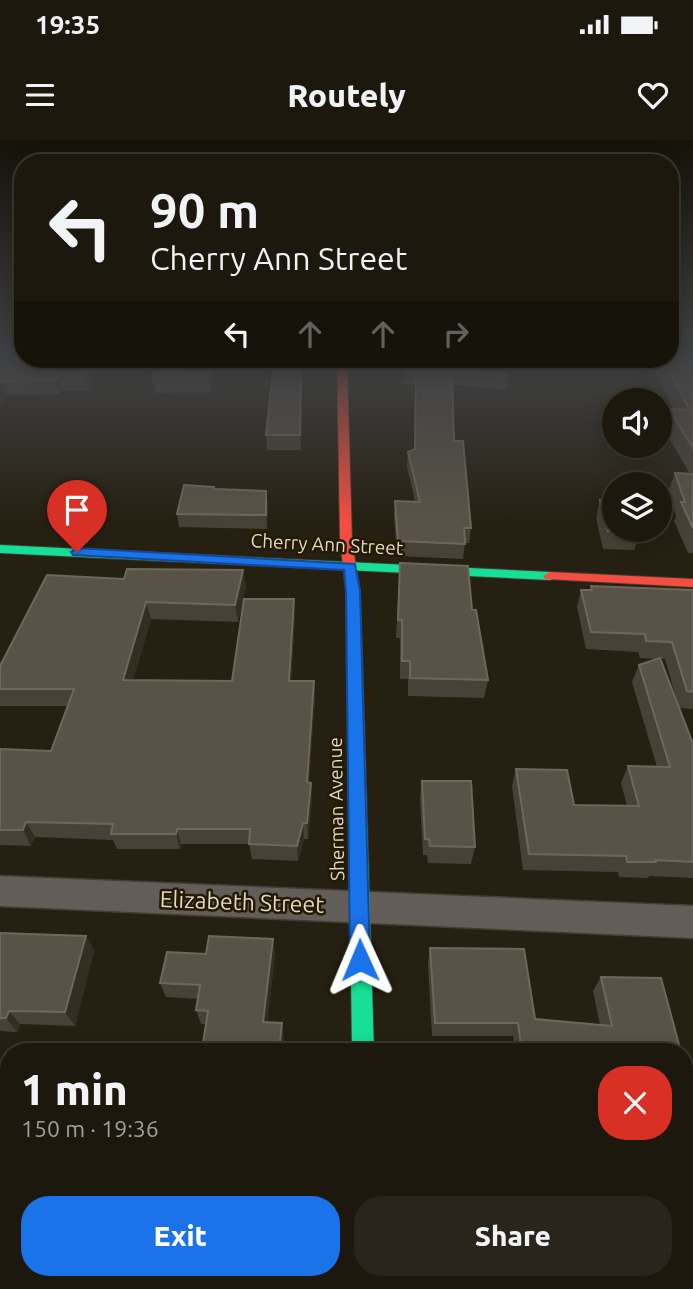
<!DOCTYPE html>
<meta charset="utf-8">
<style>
:root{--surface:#1c180e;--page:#29251c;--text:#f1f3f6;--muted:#a0a09e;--line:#3a372e;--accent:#1a73e8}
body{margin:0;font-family:Ubuntu,sans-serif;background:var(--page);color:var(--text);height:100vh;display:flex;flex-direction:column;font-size:26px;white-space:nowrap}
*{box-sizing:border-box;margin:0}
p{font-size:23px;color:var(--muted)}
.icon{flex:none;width:38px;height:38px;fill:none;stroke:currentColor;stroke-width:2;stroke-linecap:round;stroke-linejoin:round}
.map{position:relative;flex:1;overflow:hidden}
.sheet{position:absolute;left:0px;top:903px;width:693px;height:247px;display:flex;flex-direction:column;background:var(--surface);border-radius:28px 28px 0 0;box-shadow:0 4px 18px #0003,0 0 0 2px var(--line)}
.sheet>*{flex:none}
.guide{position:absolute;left:14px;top:14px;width:665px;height:214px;border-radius:28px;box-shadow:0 4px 18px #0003,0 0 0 2px var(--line);background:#1c180e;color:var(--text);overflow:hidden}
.tools{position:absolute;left:602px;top:248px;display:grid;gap:14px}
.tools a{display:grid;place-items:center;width:70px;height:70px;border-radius:50%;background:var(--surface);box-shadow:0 4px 18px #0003,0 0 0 2px var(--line);font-size:35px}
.pin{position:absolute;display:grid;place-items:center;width:60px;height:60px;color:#fff;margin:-72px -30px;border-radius:50% 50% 50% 0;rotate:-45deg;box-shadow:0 0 7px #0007}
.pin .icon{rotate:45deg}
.me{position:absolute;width:77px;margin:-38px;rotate:359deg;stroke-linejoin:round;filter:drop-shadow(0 0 5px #0008)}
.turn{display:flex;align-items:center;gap:24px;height:147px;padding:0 21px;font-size:32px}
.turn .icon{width:91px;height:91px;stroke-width:2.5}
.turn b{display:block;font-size:49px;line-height:60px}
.lanes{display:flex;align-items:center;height:66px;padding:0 21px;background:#0003;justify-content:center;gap:35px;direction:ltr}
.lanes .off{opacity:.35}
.round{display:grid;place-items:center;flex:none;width:74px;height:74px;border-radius:28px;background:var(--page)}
.summary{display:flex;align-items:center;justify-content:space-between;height:119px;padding:0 21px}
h1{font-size:42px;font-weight:800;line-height:52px}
.button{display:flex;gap:14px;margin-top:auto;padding:14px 21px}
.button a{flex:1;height:80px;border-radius:28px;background:var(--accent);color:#fff;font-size:28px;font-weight:800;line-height:80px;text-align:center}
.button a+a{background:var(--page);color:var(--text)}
.status{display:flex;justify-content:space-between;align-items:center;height:49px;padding:0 35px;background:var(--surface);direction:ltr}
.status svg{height:19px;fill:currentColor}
header{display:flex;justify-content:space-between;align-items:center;height:91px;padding:0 21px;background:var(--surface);font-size:32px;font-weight:800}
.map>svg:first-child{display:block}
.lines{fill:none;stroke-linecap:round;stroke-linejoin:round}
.street-casing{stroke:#423d31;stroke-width:3}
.fast-casing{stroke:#423d31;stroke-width:2}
.jam-casing{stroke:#423d31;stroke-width:2}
.street{fill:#625d58;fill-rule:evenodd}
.fast{fill:#16e098;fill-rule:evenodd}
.jam{fill:#f24e42;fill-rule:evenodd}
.wall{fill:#484137;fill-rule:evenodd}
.shaded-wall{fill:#342d22}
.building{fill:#595247;stroke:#6e675b;stroke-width:2}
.route{fill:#1a73e8;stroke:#114b97;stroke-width:2}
.labels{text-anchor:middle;stroke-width:5;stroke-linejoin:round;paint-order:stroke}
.street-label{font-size:19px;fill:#dfd9ca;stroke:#241a02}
.near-street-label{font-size:23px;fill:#dfd9ca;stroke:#241a02}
</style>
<div class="status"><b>19:35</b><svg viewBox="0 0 49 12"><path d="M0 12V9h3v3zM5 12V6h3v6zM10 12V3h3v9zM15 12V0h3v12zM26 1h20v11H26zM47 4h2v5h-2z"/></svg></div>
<header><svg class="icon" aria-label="menu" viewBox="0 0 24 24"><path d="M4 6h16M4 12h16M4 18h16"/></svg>Routely<svg class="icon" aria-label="heart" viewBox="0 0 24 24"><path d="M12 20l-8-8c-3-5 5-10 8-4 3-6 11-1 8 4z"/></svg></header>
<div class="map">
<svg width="693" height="1149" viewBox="0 0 693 1149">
<rect width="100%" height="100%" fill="#262012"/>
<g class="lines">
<defs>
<path id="street" d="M0,221H281L273,226L0,230Z
M0,736L693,766V798L0,766Z"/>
<path id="fast" d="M0,405L550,432L557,436L550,440L0,413Z
M355,540L363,545L374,912H352L347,545Z
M356,1141H382V1149H356Z"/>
<path id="jam" d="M337,221H347L352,401L360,451L363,545L355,550L347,545L346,451L340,401Z
M550,432L693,439V447L545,439L543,436Z"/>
</defs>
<!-- street casing -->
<use href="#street" class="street-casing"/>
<!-- fast casing -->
<use href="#fast" class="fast-casing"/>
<!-- jam casing -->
<use href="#jam" class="jam-casing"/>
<!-- street -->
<use href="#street" class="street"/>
<!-- fast -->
<use href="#fast" class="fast"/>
<!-- jam -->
<use href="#jam" class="jam"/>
</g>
<!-- wall -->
<path class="wall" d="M0,221H93L96,231L89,250H62L60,254L7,255L0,266Z
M274,221H302L301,310H267L266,295Z
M405,221L508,236L506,250L453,245L454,301L471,388L469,403H465L463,419L397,416L394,376L395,361H415L407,327L408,312L414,309L415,244H403Z
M619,221H693V413H688L674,381L676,376L668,352L675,333L690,334L663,288L669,269L674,270L652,226L626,228Z
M217,229L211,252L155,253L152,237Z
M214,349L266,351L268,365L267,389L179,387L177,374Z
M600,360L640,393L634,410L603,409L596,378Z
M400,423L472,470L488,540L484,558L408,556V539H400V498H396Z
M243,430L246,447L238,482L151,479L133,540L232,541L295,476L291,541H314L315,558L309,642L311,643L312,659L308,699H304L298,721L252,719L249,704H181L180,709H117L113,700L35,697L31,706L0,705V609L51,611L68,566H0V526L124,439Z
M591,446L693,450V569L679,568L693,604V738L649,736L648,738L619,737L618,732L523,730L512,646L516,629L574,665L627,666L621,643L628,626L657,627L632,542L639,525L658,519L640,518L638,512L586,509L577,467L581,450H590ZM660,519H665L679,568Z
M422,641L475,707L471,724L428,723L427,715H423L420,658Z
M0,793L86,796L94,811L75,886L20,884L17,892L0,891Z
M273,799L275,815L267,883L284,896L283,912H206L203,903L206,884H201L196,870L198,859L166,857L160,843L206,814Z
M430,808L535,879L600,885L593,851L601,837L681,912H515L513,896H432L428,823Z
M0,1052L128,1141L127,1148L118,1147V1149Z
M438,1141H521L522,1149H439Z
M633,1141H684L693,1149L634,1148Z"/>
<!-- shaded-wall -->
<path class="shaded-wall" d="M91,221H93L96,231L89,250L85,236Z
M213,221H216L217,229L211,252L209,236Z
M301,221H302L301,310L300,295Z
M58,236L62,250L60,254L56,240Z
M2,241L7,255L0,266V243Z
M266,351L268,365L267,389L266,375Z
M243,430L246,447L238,482L235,465Z
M294,459L295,476L290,558L289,541Z
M146,462L151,479L128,557L123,540Z
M314,541L315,558L308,658L307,642Z
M311,643L312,659L308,699L307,683Z
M26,682L35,697L31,706L23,690Z
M303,683L304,699L298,721L297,706Z
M177,689L181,704L180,709L176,694Z
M86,796L94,811L75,886L65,872Z
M273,799L275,815L266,896L263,882Z
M9,871L20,884L17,892L6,878Z
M282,883L284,896L283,912H279Z
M109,1141L118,1147V1149H107Z
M118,1141H128L127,1148L117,1143Z
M260,1141H263L264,1142L263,1149H259Z"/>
<!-- building -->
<path class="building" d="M0,221H91L85,236H58L56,240L2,241L0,243Z
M158,221H213L209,236L152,237Z
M274,221H301L300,295H266Z
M405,221H480L508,236L452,232L454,301H463L471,388H464L465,404L398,401L395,361L420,362L408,312L415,309L416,231H404Z
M664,221H693V308L669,269L690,270Z
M675,333L693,334V388L681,362H685Z
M184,345L214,347V349L266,351V375L177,374Z
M600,360L614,361V390H640V393L608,391Z
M400,423L468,426L472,470H476L488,540L410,538V521H402V480H398Z
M127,429L243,430L235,465L146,462L123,540L232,541L244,459H294L289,541H314L307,642L311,643L307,683H303L297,706L249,704L250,689H177L176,694H111L113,684L26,682L23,690H0V609L51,611L74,549H0V526L47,435L124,439Z
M591,446L693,450V552L687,551L672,502L646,501L645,494L591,492L581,450H592Z
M660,518L693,604V722L656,720V722H627L626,716L529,714L516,629L567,630L574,665L639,666L628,626L670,627L639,525Z
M422,641H471L475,707L430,706L429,699H425Z
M0,793L86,796L65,872L9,871L6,878H0Z
M209,796L273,799L263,882L282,883L279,912H212L213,905L203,903L208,871L196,870L200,845L160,843L167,812L206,814Z
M430,808L524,809L535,879L612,886L601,837L661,838L681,912H522L518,883H435Z
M684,1043H693V1149H659L658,1143H647V1141H684Z
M0,1052H9V1141H118L117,1143L109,1141L107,1149H0Z
M189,1141H260L259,1149H188Z
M442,1141H521L522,1149H443Z"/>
<!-- sky -->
<linearGradient id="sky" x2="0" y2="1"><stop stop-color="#15120a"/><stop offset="0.58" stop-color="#414244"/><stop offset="1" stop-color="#414244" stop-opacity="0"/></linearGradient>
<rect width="693" height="381" fill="url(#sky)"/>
<!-- route -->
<path class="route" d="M77,408L355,424L360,451L370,820L367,827L360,830L353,827L350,820L346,451L344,430L73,415L71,412Z"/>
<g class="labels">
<!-- street labels -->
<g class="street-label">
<text transform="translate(327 404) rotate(3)" y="7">Cherry Ann Street</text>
<text transform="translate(336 669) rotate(-91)" y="7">Sherman Avenue</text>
</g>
<!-- near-street labels -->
<g class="near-street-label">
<text transform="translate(242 762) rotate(2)" y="8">Elizabeth Street</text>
</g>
</g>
</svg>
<div class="tools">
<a><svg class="icon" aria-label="sound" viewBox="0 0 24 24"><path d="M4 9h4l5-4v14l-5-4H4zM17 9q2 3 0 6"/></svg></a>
<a><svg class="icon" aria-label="layers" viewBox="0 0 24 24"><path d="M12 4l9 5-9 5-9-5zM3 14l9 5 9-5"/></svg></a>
</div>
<div class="pin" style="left:77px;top:412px;background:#d93025"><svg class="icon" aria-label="arrive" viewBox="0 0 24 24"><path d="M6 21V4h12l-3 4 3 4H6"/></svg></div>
<svg class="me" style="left:360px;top:820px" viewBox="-20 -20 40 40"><path d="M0-17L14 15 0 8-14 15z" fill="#1a73e8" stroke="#fff" stroke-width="4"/></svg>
<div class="guide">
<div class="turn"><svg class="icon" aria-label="left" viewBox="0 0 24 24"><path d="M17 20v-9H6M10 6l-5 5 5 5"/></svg><div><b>90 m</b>Cherry Ann Street</div></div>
<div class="lanes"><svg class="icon" aria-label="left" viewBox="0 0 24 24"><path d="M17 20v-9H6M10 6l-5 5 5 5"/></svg><svg class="icon off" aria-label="ahead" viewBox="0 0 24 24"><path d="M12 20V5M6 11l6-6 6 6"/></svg><svg class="icon off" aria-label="ahead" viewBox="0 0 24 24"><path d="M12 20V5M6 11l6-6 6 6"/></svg><svg class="icon off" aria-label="right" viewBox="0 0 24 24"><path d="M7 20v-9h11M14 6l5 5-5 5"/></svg></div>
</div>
<section class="sheet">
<div class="summary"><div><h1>1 min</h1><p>150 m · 19:36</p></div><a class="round" style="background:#d93025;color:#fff"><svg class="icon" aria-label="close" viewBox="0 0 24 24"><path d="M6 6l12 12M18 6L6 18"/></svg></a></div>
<div class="button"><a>Exit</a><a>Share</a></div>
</section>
</div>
